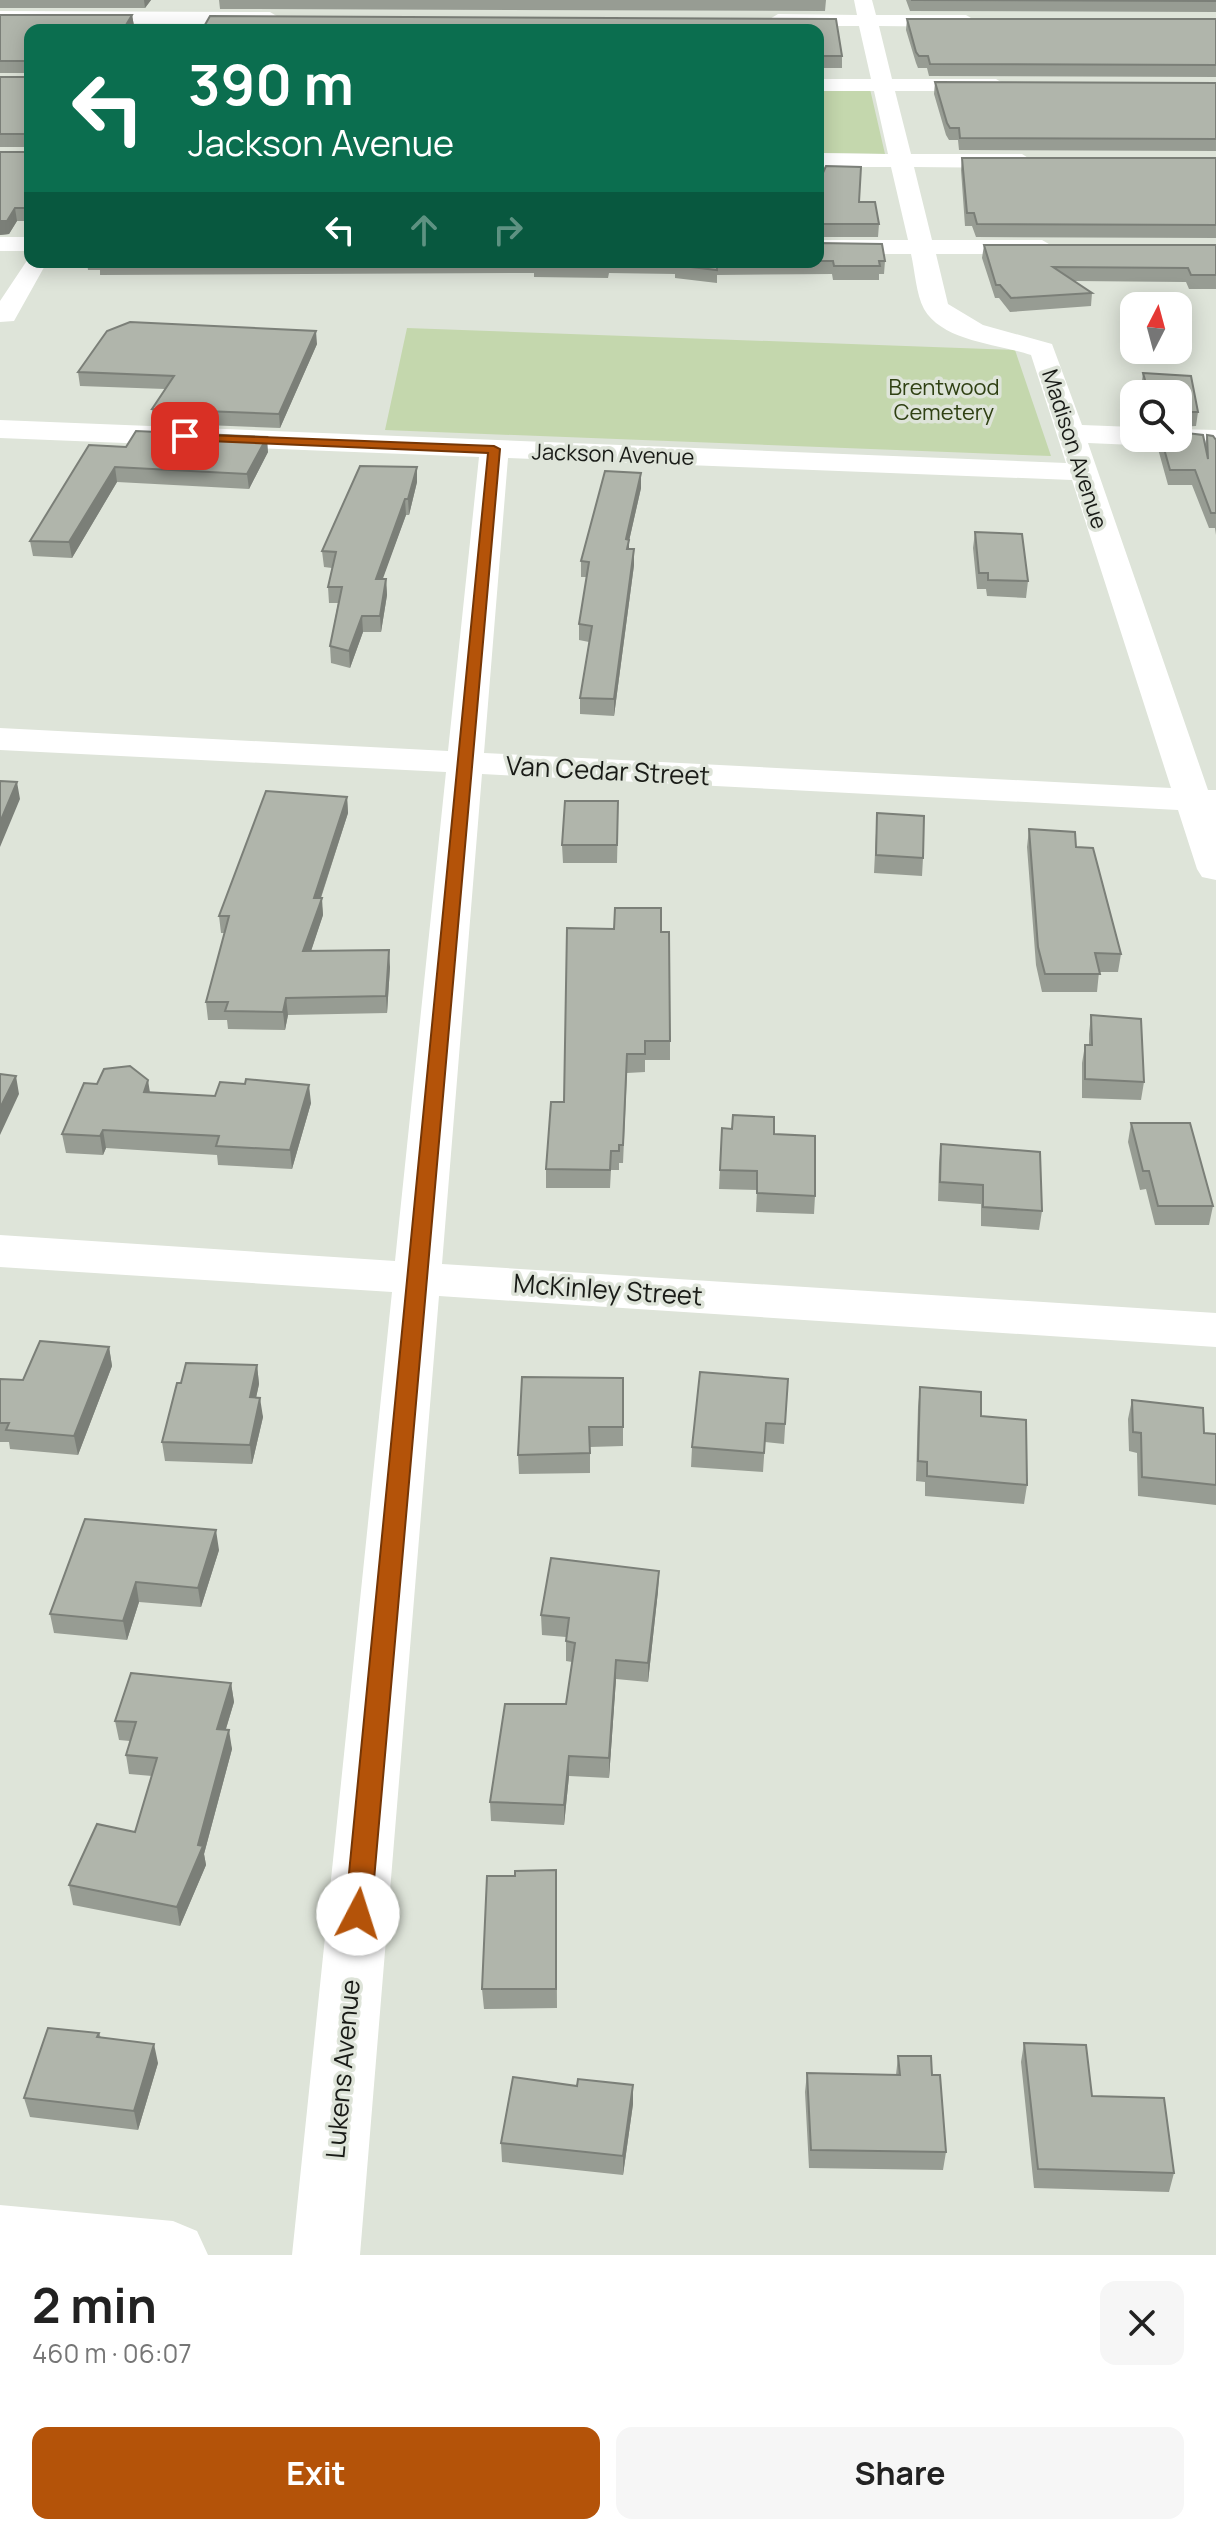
<!DOCTYPE html>
<meta charset="utf-8">
<style>
:root{--surface:#fff;--page:#f6f6f6;--text:#222;--muted:#767676;--accent:#b45309}
body{margin:0;font-family:Manrope,sans-serif;background:var(--page);color:var(--text);height:100vh;display:flex;flex-direction:column;font-size:30px;white-space:nowrap}
*{box-sizing:border-box;margin:0}
p{font-size:26px;color:var(--muted)}
.icon{flex:none;width:44px;height:44px;fill:none;stroke:currentColor;stroke-width:2;stroke-linecap:round;stroke-linejoin:round}
.map{position:relative;height:2255px;overflow:hidden}
.sheet{display:flex;flex-direction:column;background:var(--surface);flex:1}
.sheet>*{flex:none}
.guide{position:absolute;left:24px;top:24px;width:800px;height:244px;border-radius:16px;box-shadow:0 4px 20px #0003;background:#0b6e4f;color:#fff;overflow:hidden}
.needle{width:52px;rotate:6deg}
.buttons{position:absolute;left:1120px;top:292px;display:grid;gap:16px}
.buttons a{display:grid;place-items:center;width:72px;height:72px;border-radius:16px;background:var(--surface);box-shadow:0 4px 20px #0003;font-size:40px}
.pin{position:absolute;display:grid;place-items:center;width:68px;height:68px;color:#fff;margin:-34px;border-radius:16px;box-shadow:0 4px 12px #0006}
.me{position:absolute;width:88px;margin:-44px;rotate:5deg;stroke-linejoin:round;filter:drop-shadow(0 0 6px #0008)}
.turn{display:flex;align-items:center;gap:28px;height:168px;padding:0 32px;font-size:36px}
.turn .icon{width:104px;height:104px;stroke-width:2.5}
.turn b{display:block;font-size:56px;line-height:68px}
.lanes{display:flex;align-items:center;height:76px;padding:0 32px;background:#0003;justify-content:center;gap:40px;direction:ltr}
.lanes .off{opacity:.35}
.round{display:grid;place-items:center;flex:none;width:84px;height:84px;border-radius:16px;background:var(--page)}
.summary{display:flex;align-items:center;justify-content:space-between;height:136px;padding:0 32px}
h1{font-size:48px;font-weight:700;line-height:60px}
.button{display:flex;gap:16px;margin-top:auto;padding:16px 32px}
.button a{flex:1;height:92px;border-radius:16px;background:var(--accent);color:#fff;font-size:32px;font-weight:700;line-height:92px;text-align:center}
.button a+a{background:var(--page);color:var(--text)}
.map>svg:first-child{display:block}
.green{fill:#c4d7ad}
.lines{fill:none;stroke-linecap:round;stroke-linejoin:round}
.minor{fill:#fff;fill-rule:evenodd}
.wall{fill:#979c93}
.shaded-wall{fill:#7b7f78}
.building{fill:#b0b5ab;stroke:#7b7f78;stroke-width:2}
.route{fill:#b45309;stroke:#753606;stroke-width:2}
.labels{text-anchor:middle;stroke-width:7;stroke-linejoin:round;paint-order:stroke}
.far-park-label{font-size:22px;fill:#2f4013;stroke:#dee4d9}
.far-street-label{font-size:22px;fill:#191b17;stroke:#dee4d9}
.street-label{font-size:26px;fill:#191b17;stroke:#dee4d9}
</style>
<div class="map">
<svg width="1216" height="2255" viewBox="0 0 1216 2255">
<rect width="100%" height="100%" fill="#dee4d9"/>
<!-- green -->
<path class="green" d="M818,89H870L885,154L818,153Z
M407,328L1015,350L1051,456L385,430Z"/>
<g class="lines">
<!-- minor -->
<path class="minor" d="M854,0H872L876,15H966L976,21L966,27L879,26L892,79H996L1006,85L996,91H895L911,154H1022L1033,161L1022,168L914,167L932,240H1042L1054,247L1042,254H936L948,304L983,325L1052,344L1082,425L1134,427V438H1147L1134,445L1088,443L1208,790H1216V880L1202,877L1197,869L1178,810L482,774L442,1264L1216,1313V1347L439,1296L360,2255H292L392,1292L0,1267V1235L395,1261L446,772L0,750V728L448,751L479,457L0,438V420L1066,463L1031,355C999,344 943,342 924,309C916,294 915,271 911,254H818V240H908L891,167H818V153L888,154L874,91H818V79H871L859,26H778L768,20L778,14L857,15ZM508,458L1072,480L1171,788L484,753Z
M0,11L270,12L280,18L270,24L0,23Z
M0,237H30V251H0Z
M30,256V262H47L14,321L0,322V301Z
M1178,429L1216,430V448L1168,444L1164,438H1178Z
M0,2205L173,2221L197,2231L208,2255H0Z"/>
</g>
<!-- wall -->
<path class="wall" d="M0,0H151L145,8H0Z
M219,0H826L825,11L220,9Z
M906,0H1216V12L910,11Z
M0,15H132L134,26L132,30H30V73H0Z
M907,19H1216V77L929,76L927,68H918L916,63L906,30Z
M818,30L842,56V68H818Z
M0,77H30V147H0Z
M935,82L1216,83V151L959,150L958,140H949L946,135L934,94Z
M0,152H30V218L28,221H17L9,234L0,235Z
M962,158H1216V238L976,237L972,226H965L961,170Z
M818,174L859,202L879,224L878,237H818Z
M818,243L885,261L884,274H879V280H833L832,274L717,275V283L675,278V274L609,273L608,278L534,277V273L100,275V270H88L87,262H818Z
M984,245H1216V289H1189L1186,282L1074,281L1092,293L1091,306L1010,312L999,298H995L982,258Z
M317,344L280,428L153,423L152,409L165,389L80,386L78,372Z
M1143,373L1191,376L1198,412L1196,426L1178,427V394H1142L1141,388Z
M1207,435L1216,440V535L1215,528H1209L1192,485H1168L1155,438H1178L1205,444Z
M89,445L268,452L249,489L117,482L72,558L33,556L30,541Z
M417,467V482L409,515H406L382,579H386L387,595L381,632H363L350,668L331,663L330,646L338,603H329L328,587L332,568L324,567L322,551Z
M641,473V488L629,541V549H634V565L614,716L580,714V698L589,642L579,640V624L587,577H581V561Z
M975,532L1028,581L1026,598L987,596L986,589H977L973,548Z
M347,797L348,813L321,898L323,915L311,951L390,967L387,1013L288,1015L285,1030L228,1029L227,1020H208L206,1002L225,933H221L219,916Z
M877,813L923,858L922,876L874,873Z
M618,819L617,863H563L562,845Z
M1029,829L1076,847L1121,954L1118,972H1099L1097,992H1042L1036,965L1027,847Z
M661,932L670,1041V1060H645V1072L627,1073L623,1163H619V1170H611L610,1188H546V1169L564,1102Z
M1091,1015L1144,1082L1141,1100L1082,1098V1063L1085,1045H1089V1034Z
M150,1092L311,1103L292,1169L218,1165L217,1155L106,1148L103,1155L66,1153L62,1134Z
M1131,1123L1213,1206L1209,1225H1155L1146,1189L1140,1190L1128,1142Z
M722,1128L774,1134L815,1196L814,1214L756,1212L757,1190L719,1189Z
M941,1144L1042,1211L1039,1230L981,1226V1204L938,1201L939,1163Z
M109,1347L112,1366L78,1455L10,1449L9,1442H0V1379L23,1380Z
M257,1365L259,1384L256,1398L263,1417L252,1464L165,1461L162,1442L181,1383Z
M623,1378V1446L590,1447V1473L519,1474L518,1455Z
M788,1379L784,1444L765,1442L763,1472L691,1467L692,1447Z
M920,1387L981,1416L1027,1485L1024,1504L925,1496V1482L916,1481L918,1407Z
M1132,1400L1204,1433L1216,1434V1507V1505L1138,1496L1137,1453L1129,1451L1128,1419Z
M219,1550L201,1607L139,1602L127,1640L54,1633L50,1614Z
M659,1571L658,1591L648,1682L616,1679L609,1778L569,1776L564,1825L491,1821L490,1802L566,1704L572,1662L566,1661V1637L542,1635L541,1615Z
M231,1683L234,1702L226,1729L232,1749L204,1854L206,1865L180,1926L73,1905L69,1885L135,1832L152,1776L129,1774L126,1755L130,1741L119,1740L115,1721Z
M556,1870L557,2008L484,2009L482,1989L515,1876Z
M99,2033L101,2038L158,2063L138,2130L30,2117L24,2098Z
M1024,2043L1092,2096L1174,2173L1169,2192L1034,2188L1021,2062Z
M898,2056L946,2152L943,2170L809,2168L805,2092L807,2073L896,2075Z
M633,2085V2104L623,2175L502,2162L501,2143L577,2086Z"/>
<!-- shaded-wall -->
<path class="shaded-wall" d="M144,0H151L145,8Z
M132,15L134,26L132,30H123Z
M30,202V218L28,221L26,208Z
M15,208L17,221L9,234L0,235V221Z
M316,331L317,344L280,428L279,414Z
M267,437L268,452L249,489L247,474Z
M115,467L117,482L72,558L69,542Z
M417,467V482L409,515L408,499Z
M641,473V488L629,541V555L626,539Z
M405,499L406,515L377,595L376,579Z
M634,549V565L614,716V699Z
M386,579L387,595L381,632L380,616Z
M362,616L363,632L350,668L349,651Z
M17,782L20,799L0,847V822Z
M347,797L348,813L315,915L314,898Z
M322,898L323,915L305,969L303,951Z
M389,950L390,967L387,1013L386,996Z
M286,998L288,1015L285,1030L283,1012Z
M16,1076L19,1094L0,1135V1108Z
M148,1080L151,1099L144,1092Z
M309,1085L311,1103L292,1169L290,1150Z
M103,1130L106,1148L103,1155L100,1136Z
M109,1347L112,1366L78,1455L74,1436Z
M257,1365L259,1384L252,1416L250,1397Z
M260,1398L263,1417L252,1464L250,1445Z
M216,1530L219,1550L201,1607L198,1588Z
M659,1571L658,1591L648,1682V1663Z
M136,1582L139,1602L127,1640L123,1621Z
M616,1660V1679L609,1778V1758Z
M231,1683L234,1702L220,1748L217,1729Z
M229,1730L232,1749L204,1854L206,1865L180,1926L177,1907L198,1845Z
M569,1756V1776L564,1825V1805Z
M154,2044L158,2063L138,2130L134,2111Z
M633,2085V2104L623,2175V2156Z"/>
<!-- building -->
<path class="building" d="M911,0H1216V1Z
M0,15H132L123,30H30V61H0Z
M210,16L836,19L842,56H818V30H202Z
M907,19H1216V65L930,64L928,56H919L916,52Z
M0,77H30V134H0Z
M935,82L1216,83V139L960,138L959,128H950L947,123Z
M0,152H30V202L26,208H15L7,221H0Z
M962,158H1216V225L977,224L974,213H967Z
M826,166L861,167L859,202H875L879,224H819L818,228V174L822,175Z
M818,243L882,244L885,261H879L880,266H834L833,261H818Z
M984,245H1216V275H1191L1188,268L1053,267L1092,293L1011,298L1000,285H996Z
M534,262H609L608,265L534,264Z
M675,262H717V270L675,265Z
M130,322L316,331L279,414L152,409L174,376L78,372L107,331Z
M1143,373L1191,376L1198,412H1178V413V394H1149Z
M136,431L267,437L247,474L115,467L69,542L30,541L89,445L126,447Z
M1178,432L1203,435L1208,459L1207,435L1213,436L1216,440V513H1211L1195,470H1170L1161,438H1178Z
M360,466L417,467L408,499H405L376,579H386L380,616H362L349,651L330,646L342,587H328L336,552L322,551Z
M605,471L641,473L626,539L629,540L627,549H634L614,699L580,698L592,626L579,624L589,562L581,561Z
M975,532L1022,534L1028,581L988,580V573H979Z
M0,781L17,782L0,822Z
M266,791L347,797L314,898H322L303,951L389,950L386,996L286,998L283,1012L225,1011L228,1002H206L229,916H219Z
M565,801H618L617,845H562Z
M877,813L924,816L923,858L876,855Z
M1029,829L1075,832L1076,847L1093,848L1121,954L1095,953L1100,974H1045L1038,947Z
M615,908H661V932H669L670,1041H645V1054H627L623,1145H619V1151H611L610,1170L546,1169L551,1102H564L567,928L614,929Z
M1091,1015L1141,1019L1144,1082L1085,1079V1045H1092Z
M130,1066L148,1080L144,1092L215,1096L220,1082L245,1084L246,1079L309,1085L290,1150L216,1146L219,1136L103,1130L100,1136L62,1134L84,1083L97,1084L104,1069Z
M0,1074L16,1076L0,1108Z
M733,1115L774,1117V1134L815,1136V1196L757,1193V1171L720,1170L722,1128L732,1129Z
M1131,1123H1190L1213,1206H1158L1149,1171H1143Z
M941,1144L1040,1152L1042,1211L983,1207V1185L940,1182Z
M40,1341L109,1347L74,1436L6,1430L9,1423H0V1379L23,1380Z
M186,1363L257,1365L250,1397L260,1398L250,1445L162,1442L177,1383H181Z
M700,1372L788,1379L785,1424L766,1423L764,1453L692,1447Z
M522,1377L623,1378V1427H589L590,1453L518,1455Z
M920,1387L981,1392V1416L1026,1420L1027,1485L927,1476V1462L918,1461Z
M1132,1400L1203,1408L1204,1433L1216,1434V1485L1142,1477L1141,1433L1133,1432Z
M85,1519L216,1530L198,1588L136,1582L123,1621L50,1614Z
M551,1558L659,1571L648,1663L616,1660L609,1758L569,1756L564,1805L490,1802L505,1704H566L575,1643L566,1641L569,1618L541,1615Z
M131,1673L231,1683L217,1729L229,1730L198,1845L203,1846L177,1907L69,1885L97,1824L135,1832L157,1758L126,1755L136,1722L115,1721Z
M556,1870V1989H482L487,1876H515V1871Z
M48,2028L99,2033L97,2037L154,2044L134,2111L24,2098Z
M1024,2043L1086,2045L1092,2096L1164,2098L1174,2173L1038,2169Z
M898,2056H931L932,2075H940L946,2152L811,2150L807,2073L900,2075Z
M513,2077L577,2086L578,2079L633,2085L623,2156L501,2143Z"/>
<!-- route -->
<path class="route" d="M181,434L494,446L500,449L371,1914L367,1922L358,1925L349,1922L345,1914L488,453L185,440L181,439Z"/>
<g class="labels">
<!-- far-park labels -->
<g class="far-park-label">
<text x="944" y="395">Brentwood<tspan x="944" dy="25">Cemetery</tspan></text>
</g>
<!-- far-street labels -->
<g class="far-street-label">
<text transform="translate(1075 449) rotate(72)" y="8">Madison Avenue</text>
<text transform="translate(613 454) rotate(2)" y="8">Jackson Avenue</text>
</g>
<!-- street labels -->
<g class="street-label">
<text transform="translate(608 771) rotate(3)" y="9">Van Cedar Street</text>
<text transform="translate(608 1290) rotate(4)" y="9">McKinley Street</text>
<text transform="translate(343 2069) rotate(-85)" y="9">Lukens Avenue</text>
</g>
</g>
</svg>
<div class="buttons">
<a><svg class="needle" viewBox="-14 -14 28 28"><path d="M0-13l5 13h-10z" fill="#e53935"/><path d="M0 13l5-13h-10z" fill="#767676"/></svg></a>
<a><svg class="icon" aria-label="search" viewBox="0 0 24 24"><circle cx="10" cy="10" r="6"/><path d="M15 15l6 6"/></svg></a>
</div>
<div class="pin" style="left:185px;top:436px;background:#d93025"><svg class="icon" aria-label="arrive" viewBox="0 0 24 24"><path d="M6 21V4h12l-3 4 3 4H6"/></svg></div>
<svg class="me" style="left:358px;top:1914px" viewBox="-20 -20 40 40"><circle r="19" fill="#fff"/><path d="M0-13L10 11 0 6-10 11z" fill="#b45309"/></svg>
<div class="guide">
<div class="turn"><svg class="icon" aria-label="left" viewBox="0 0 24 24"><path d="M17 20v-9H6M10 6l-5 5 5 5"/></svg><div><b>390 m</b>Jackson Avenue</div></div>
<div class="lanes"><svg class="icon" aria-label="left" viewBox="0 0 24 24"><path d="M17 20v-9H6M10 6l-5 5 5 5"/></svg><svg class="icon off" aria-label="ahead" viewBox="0 0 24 24"><path d="M12 20V5M6 11l6-6 6 6"/></svg><svg class="icon off" aria-label="right" viewBox="0 0 24 24"><path d="M7 20v-9h11M14 6l5 5-5 5"/></svg></div>
</div>
</div>
<section class="sheet">
<div class="summary"><div><h1>2 min</h1><p>460 m · 06:07</p></div><a class="round"><svg class="icon" aria-label="close" viewBox="0 0 24 24"><path d="M6 6l12 12M18 6L6 18"/></svg></a></div>
<div class="button"><a>Exit</a><a>Share</a></div>
</section>
